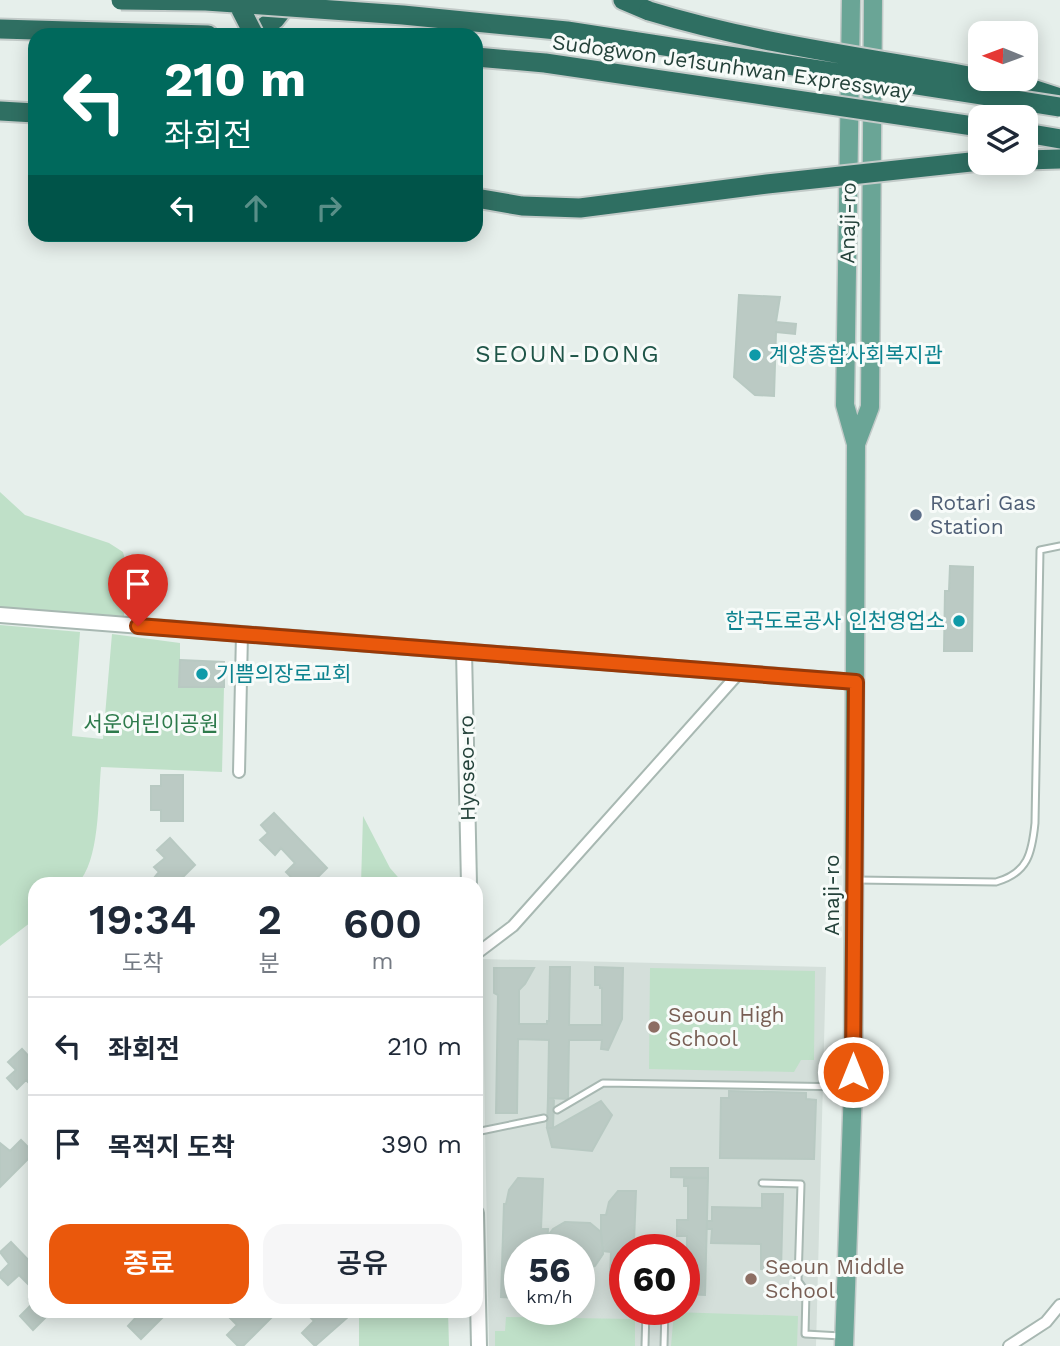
<!DOCTYPE html>
<html lang="ko">
<meta charset="utf-8">
<style>
:root{--surface:#fff;--page:#f6f6f7;--text:#1f2937;--muted:#747a83;--line:#e0e1e3;--accent:#ea580c}
body{margin:0;font-family:"Work Sans","Noto Sans KR",sans-serif;background:var(--page);color:var(--text);height:100vh;display:flex;flex-direction:column;font-size:26px;white-space:nowrap}
*{box-sizing:border-box;margin:0}
p{font-size:23px;color:var(--muted)}
.icon{flex:none;width:38px;height:38px;fill:none;stroke:currentColor;stroke-width:2;stroke-linecap:round;stroke-linejoin:round}
.map{position:relative;flex:1;overflow:hidden}
.details{position:absolute;left:28px;top:877px;width:455px;height:441px;display:flex;flex-direction:column;background:var(--surface);border-radius:21px;box-shadow:0 4px 18px #0003}
.details>*{flex:none}
.hud{position:absolute;left:28px;top:28px;width:455px;height:214px;border-radius:21px;box-shadow:0 4px 18px #0003;background:#00695c;color:#fff;overflow:hidden}
.needle{width:46px;rotate:271deg}
.tools{position:absolute;left:968px;top:21px;display:grid;gap:14px}
.tools a{display:grid;place-items:center;width:70px;height:70px;border-radius:14px;background:var(--surface);box-shadow:0 4px 18px #0003;font-size:35px}
.speed{position:absolute;left:504px;top:1234px;display:flex;gap:14px;font-size:35px;font-weight:700;text-align:center}
.speed>*{display:grid;place-content:center;width:91px;height:91px;border-radius:50%;background:var(--surface);box-shadow:0 4px 18px #0003;line-height:1}
.speed small{font-size:18px;font-weight:400}
.speed .limit{border:10px solid #d22;background:#fff;color:#111}
.pin{position:absolute;display:grid;place-items:center;width:60px;height:60px;color:#fff;margin:-72px -30px;border-radius:50% 50% 50% 0;rotate:-45deg;box-shadow:0 0 7px #0007}
.pin .icon{rotate:45deg}
.me{position:absolute;width:77px;margin:-38px;rotate:0deg;stroke-linejoin:round;filter:drop-shadow(0 0 5px #0008)}
.turn{display:flex;align-items:center;gap:24px;height:147px;padding:0 21px;font-size:32px}
.turn .icon{width:91px;height:91px;stroke-width:2.5}
.turn b{display:block;font-size:49px;line-height:60px}
.lanes{display:flex;align-items:center;height:66px;padding:0 21px;background:#0003;justify-content:center;gap:35px;direction:ltr}
.lanes .off{opacity:.35}
.eta{display:flex;justify-content:space-evenly;align-items:center;height:119px;text-align:center}
.eta b{font-size:42px;font-weight:600;line-height:49px}
.action{display:flex;gap:14px;margin-top:auto;padding:14px 21px}
.action a{flex:1;height:80px;border-radius:21px;background:var(--accent);color:#fff;font-size:28px;font-weight:600;line-height:80px;text-align:center}
.action a+a{background:var(--page);color:var(--text)}
ul{padding:0;list-style:none}
li{display:flex;align-items:center;gap:21px;height:98px;padding:0 21px;border-top:2px solid var(--line)}
li div{flex:1}
li b{display:block;font-size:26px}
li em{font-style:normal}
.map>svg:first-child{display:block}
.built{fill:#d4dfda;fill-rule:evenodd}
.green{fill:#bfe0c8}
.building{fill:#bbcac4;stroke:#b8c9c2;stroke-width:2}
.lines{fill:none;stroke-linecap:round;stroke-linejoin:round}
.service-casing{stroke:#a8b8b2;stroke-width:9}
.minor-casing{stroke:#a8b8b2;stroke-width:14}
.tertiary-casing{stroke:#a8b8b2;stroke-width:18}
.primary-casing{stroke:#c2cac8;stroke-width:21}
.motorway-casing{stroke:#c2cac8;stroke-width:23}
.service{stroke:#fff;stroke-width:5}
.minor{stroke:#fff;stroke-width:10}
.tertiary{stroke:#fff;stroke-width:14}
.primary{stroke:#6aa596;stroke-width:18}
.motorway{stroke:#2f6f62;stroke-width:19}
.motorway-bridge-casing{stroke:#c2cac8;stroke-width:23;stroke-linecap:butt}
.motorway-bridge{stroke:#2f6f62;stroke-width:19}
.route-casing{stroke:#983908;stroke-width:18}
.route{stroke:#ea580c;stroke-width:12}
.culture-dot{fill:#0f9aa8;stroke:#f7fbf9;stroke-width:2.5}
.service-dot{fill:#5c6f8a;stroke:#f7fbf9;stroke-width:2.5}
.education-dot{fill:#8d6e63;stroke:#f7fbf9;stroke-width:2.5}
.labels{text-anchor:middle;stroke-width:6;stroke-linejoin:round;paint-order:stroke}
.street-label{font-size:21px;fill:#24423a;stroke:#f7fbf9}
.culture-label{font-size:21px;fill:#0d838f;stroke:#f7fbf9;text-anchor:start}
.service-label{font-size:21px;fill:#4e5e75;stroke:#f7fbf9;text-anchor:start}
.park-label{font-size:21px;fill:#2d7a4b;stroke:#f7fbf9}
.education-label{font-size:21px;fill:#785e54;stroke:#f7fbf9;text-anchor:start}
.quarter-label{font-size:24px;letter-spacing:2px;fill:#1f5548;stroke:#f7fbf9}
</style>
<div class="map">
<svg width="1060" height="1346" viewBox="0 0 1060 1346">
<rect width="100%" height="100%" fill="#e6efeb"/>
<!-- built -->
<path class="built" d="M482,959L826,967L816,1346H489ZM520,1250H579V1309H520ZM625,1250H684V1309H625Z"/>
<!-- green -->
<path class="green" d="M0,492L25,515L109,543L123,552L126,564L124,616L0,607Z
M0,625L80,632L72,736L103,739L112,634L180,643V686L224,687L222,772L101,767C98,799 100,862 77,884H35V919L0,946Z
M363,816L390,868L404,884H361Z
M650,968L815,971L814,1060H801L794,1072L649,1069Z
M359,1311H448L449,1346H359Z
M674,1312L798,1316L797,1346H671Z
M506,1317L635,1319V1346H495V1331H505Z"/>
<!-- building -->
<path class="building" d="M739,295L780,297L776,322L796,324L795,334L776,332L774,396L755,395L734,377Z
M950,566L973,567L972,651H944L945,591H949Z
M180,660L224,662V687H179Z
M161,775H183V821H161V810H151V786H161Z
M274,813L327,868L311,884H284L291,877L286,872L295,863L281,848L275,855L260,840L268,833L261,825Z
M170,838L195,865L176,884H149L159,872L154,867L165,858L157,850Z
M550,967H570L569,1025H602V988H600V985H595V967L623,968L622,1019L608,1050L601,1049L602,1040H569L568,1099L548,1098L549,1040L518,1039L517,1113H496L498,995L494,993V968H534L525,984L519,990V1024H547V1021H549Z
M22,1049L35,1063V1089L26,1080L17,1089L7,1078L16,1070L8,1062Z
M729,1091L806,1093V1099L816,1100L814,1159L720,1158L721,1098H729Z
M548,1098H554L553,1128H547Z
M601,1101L612,1115L592,1151L552,1147L547,1128H553Z
M21,1140L34,1153L0,1187V1143L10,1151Z
M671,1168H708V1178L671,1177Z
M518,1178L543,1179L541,1229H548L547,1249L520,1250V1298L501,1297L504,1204H506L509,1190Z
M684,1178H708L705,1295L686,1294L687,1236H677V1220H688V1186H684Z
M618,1191H636L634,1242L632,1250H625V1276L610,1275L611,1252L603,1251L601,1232V1215H606L609,1202Z
M762,1194H783L781,1270L761,1269V1244L711,1243L712,1229H707V1221H712V1207L762,1208Z
M565,1222L590,1223L601,1232L603,1254L595,1266L579,1272V1250H547V1237L553,1229Z
M11,1242L35,1267V1291L19,1275L8,1285L0,1277V1273L9,1264L0,1252Z
M35,1293V1311H52L33,1330L20,1316L33,1303L29,1299Z
M139,1311H169L141,1339L128,1326L141,1312Z
M237,1311H264L271,1318L243,1346H238L227,1335L237,1325L230,1318Z
M310,1311H343L349,1316L315,1346L302,1333L314,1321L309,1316L312,1313Z"/>
<g class="lines">
<defs>
<path id="service" d="M857,880L996,882C1028,873 1032,853 1035,823L1040,550L1060,546
M557,1110L603,1083L850,1087
M476,1132L544,1118
M762,1183L801,1184L798,1281L806,1292L805,1334L841,1336
M645,1346L646,1309
M664,1346L665,1309"/>
<path id="minor" d="M239,772L242,634
M476,954L513,926L739,673
M1009,1346L1046,1322L1060,1305"/>
<path id="tertiary" d="M0,615L856,682
M464,651L469,884
M476,1213L479,1346"/>
<path id="primary" d="M856,444L870,407L873,0
M844,1346L853,1087L856,444L845,405L851,0"/>
<path id="motorway" d="M623,0L649,11
M0,29L208,35
M253,35L275,19L290,0
M987,79L1014,83L1060,98
M0,111L35,113
M1026,133L1060,139
M1026,160L1060,159"/>
</defs>
<!-- service casing -->
<use href="#service" class="service-casing"/>
<!-- minor casing -->
<use href="#minor" class="minor-casing"/>
<!-- tertiary casing -->
<use href="#tertiary" class="tertiary-casing"/>
<!-- primary casing -->
<use href="#primary" class="primary-casing"/>
<!-- motorway casing -->
<use href="#motorway" class="motorway-casing"/>
<!-- service -->
<use href="#service" class="service"/>
<!-- minor -->
<use href="#minor" class="minor"/>
<!-- tertiary -->
<use href="#tertiary" class="tertiary"/>
<!-- primary -->
<use href="#primary" class="primary"/>
<!-- motorway -->
<use href="#motorway" class="motorway"/>
<defs>
<path id="motorway-bridge" d="M121,0L206,1L403,15L567,31L1060,107
M236,0L254,35
M649,11C757,44 870,58 980,78
M476,57L545,63L980,127
M476,198L522,206L580,208L767,184L980,161"/>
</defs>
<!-- motorway-bridge casing -->
<use href="#motorway-bridge" class="motorway-bridge-casing"/>
<!-- motorway-bridge -->
<use href="#motorway-bridge" class="motorway-bridge"/>
</g>
<g class="lines">
<defs>
<path id="route" d="M138,626L856,682L853,1072"/>
</defs>
<!-- route casing -->
<use href="#route" class="route-casing"/>
<!-- route -->
<use href="#route" class="route"/>
</g>
<!-- markers -->
<g class="culture-dot">
<circle cx="755" cy="355" r="7"/>
<circle cx="959" cy="621" r="7"/>
<circle cx="202" cy="674" r="7"/>
</g>
<circle class="service-dot" cx="916" cy="515" r="7"/>
<g class="education-dot">
<circle cx="654" cy="1027" r="7"/>
<circle cx="751" cy="1279" r="7"/>
</g>
<g class="labels">
<!-- street labels -->
<g class="street-label">
<text transform="translate(732 67) rotate(8)" y="7">Sudogwon Je1sunhwan Expressway</text>
<text transform="translate(848 223) rotate(-89)" y="7">Anaji-ro</text>
<text transform="translate(467 768) rotate(-91)" y="7">Hyoseo-ro</text>
<text transform="translate(832 895) rotate(-90)" y="7">Anaji-ro</text>
</g>
<!-- culture labels -->
<g class="culture-label">
<text x="769" y="362">계양종합사회복지관</text>
<text x="945" y="628" text-anchor="end">한국도로공사 인천영업소</text>
<text x="216" y="681">기쁨의장로교회</text>
</g>
<!-- service labels -->
<g class="service-label">
<text x="930" y="510">Rotari Gas<tspan x="930" dy="24">Station</tspan></text>
</g>
<!-- park labels -->
<g class="park-label">
<text x="151" y="731">서운어린이공원</text>
</g>
<!-- education labels -->
<g class="education-label">
<text x="668" y="1022">Seoun High<tspan x="668" dy="24">School</tspan></text>
<text x="765" y="1274">Seoun Middle<tspan x="765" dy="24">School</tspan></text>
</g>
<!-- quarter labels -->
<g class="quarter-label">
<text x="568" y="362">SEOUN-DONG</text>
</g>
</g>
</svg>
<div class="tools">
<a><svg class="needle" viewBox="-14 -14 28 28"><path d="M0-13l5 13h-10z" fill="#e53935"/><path d="M0 13l5-13h-10z" fill="#747a83"/></svg></a>
<a><svg class="icon" aria-label="layers" viewBox="0 0 24 24"><path d="M12 4l9 5-9 5-9-5zM3 14l9 5 9-5"/></svg></a>
</div>
<div class="speed"><div>56<small>km/h</small></div><div class="limit">60</div></div>
<div class="pin" style="left:138px;top:626px;background:#d93025"><svg class="icon" aria-label="arrive" viewBox="0 0 24 24"><path d="M6 21V4h12l-3 4 3 4H6"/></svg></div>
<svg class="me" style="left:853px;top:1072px" viewBox="-20 -20 40 40"><circle r="17" fill="#ea580c" stroke="#fff" stroke-width="3"/><path d="M0-11L8 9 0 5-8 9z" fill="#fff"/></svg>
<div class="hud">
<div class="turn"><svg class="icon" aria-label="left" viewBox="0 0 24 24"><path d="M17 20v-9H6M10 6l-5 5 5 5"/></svg><div><b>210 m</b>좌회전</div></div>
<div class="lanes"><svg class="icon" aria-label="left" viewBox="0 0 24 24"><path d="M17 20v-9H6M10 6l-5 5 5 5"/></svg><svg class="icon off" aria-label="ahead" viewBox="0 0 24 24"><path d="M12 20V5M6 11l6-6 6 6"/></svg><svg class="icon off" aria-label="right" viewBox="0 0 24 24"><path d="M7 20v-9h11M14 6l5 5-5 5"/></svg></div>
</div>
<section class="details">
<div class="eta">
<div><b>19:34</b><p>도착</p></div>
<div><b>2</b><p>분</p></div>
<div><b>600</b><p>m</p></div>
</div>
<ul>
<li><svg class="icon" aria-label="left" viewBox="0 0 24 24"><path d="M17 20v-9H6M10 6l-5 5 5 5"/></svg><div><b>좌회전</b></div><em>210 m</em></li>
<li><svg class="icon" aria-label="arrive" viewBox="0 0 24 24"><path d="M6 21V4h12l-3 4 3 4H6"/></svg><div><b>목적지 도착</b></div><em>390 m</em></li>
</ul>
<div class="action"><a>종료</a><a>공유</a></div>
</section>
</div>
